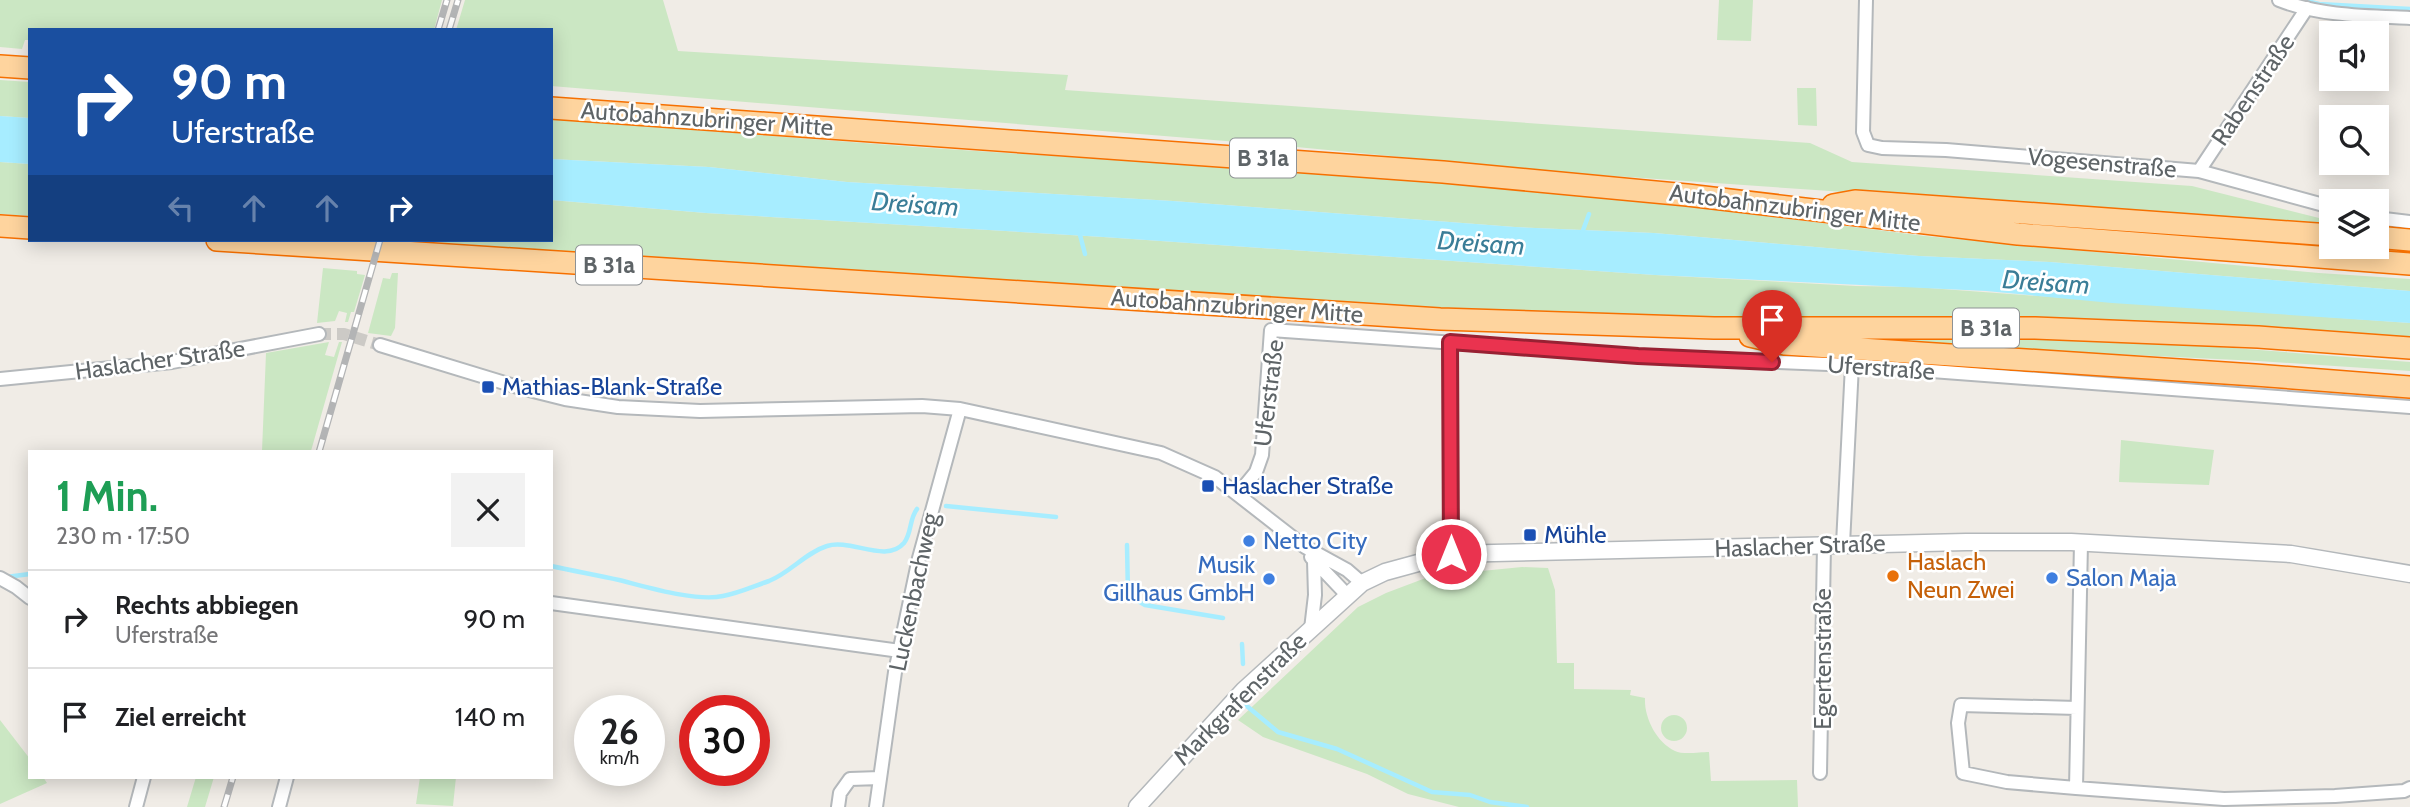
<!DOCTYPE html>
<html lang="de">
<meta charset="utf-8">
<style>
:root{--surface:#fff;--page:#f2f2f2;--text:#202124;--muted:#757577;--line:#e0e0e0}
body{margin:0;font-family:Cabin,sans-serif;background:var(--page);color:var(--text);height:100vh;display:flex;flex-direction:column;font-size:26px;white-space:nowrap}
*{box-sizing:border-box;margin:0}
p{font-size:23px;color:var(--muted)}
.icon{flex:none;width:38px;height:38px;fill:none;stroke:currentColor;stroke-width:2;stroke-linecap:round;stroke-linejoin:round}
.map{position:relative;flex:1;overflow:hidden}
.drawer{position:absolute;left:28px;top:450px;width:525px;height:329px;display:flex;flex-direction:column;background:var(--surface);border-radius:0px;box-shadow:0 4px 18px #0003}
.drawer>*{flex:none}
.guide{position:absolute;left:28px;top:28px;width:525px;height:214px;border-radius:0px;box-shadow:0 4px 18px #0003;background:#1a4fa0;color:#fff;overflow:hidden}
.controls{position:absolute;left:2319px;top:21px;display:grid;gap:14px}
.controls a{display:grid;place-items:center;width:70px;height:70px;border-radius:0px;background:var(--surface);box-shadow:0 4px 18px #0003;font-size:35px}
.speed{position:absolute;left:574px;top:695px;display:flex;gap:14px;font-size:35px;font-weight:700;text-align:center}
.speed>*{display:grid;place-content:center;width:91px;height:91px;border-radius:50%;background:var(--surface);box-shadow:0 4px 18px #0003;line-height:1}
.speed small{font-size:18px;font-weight:400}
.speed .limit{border:10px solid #d22;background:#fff;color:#111}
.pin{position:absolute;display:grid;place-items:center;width:60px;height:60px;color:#fff;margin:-72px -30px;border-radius:50% 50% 50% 0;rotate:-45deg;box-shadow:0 0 7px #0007}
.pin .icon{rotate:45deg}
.me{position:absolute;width:77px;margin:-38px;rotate:0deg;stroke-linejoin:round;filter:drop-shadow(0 0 5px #0008)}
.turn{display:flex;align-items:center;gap:24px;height:147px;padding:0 28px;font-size:32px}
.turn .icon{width:91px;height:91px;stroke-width:2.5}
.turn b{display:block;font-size:49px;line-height:60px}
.lanes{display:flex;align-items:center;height:66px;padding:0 28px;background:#0003;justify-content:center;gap:35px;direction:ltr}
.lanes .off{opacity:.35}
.round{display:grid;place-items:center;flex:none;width:74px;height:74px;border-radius:0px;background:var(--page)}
.head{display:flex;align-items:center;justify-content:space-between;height:119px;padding:0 28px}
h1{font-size:42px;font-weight:700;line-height:52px;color:#1e9e55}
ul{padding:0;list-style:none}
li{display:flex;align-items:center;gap:21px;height:98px;padding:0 28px;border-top:2px solid var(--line)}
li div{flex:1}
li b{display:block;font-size:26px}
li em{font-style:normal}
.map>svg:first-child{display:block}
.green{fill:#cbe7c3}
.water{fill:#a7edff}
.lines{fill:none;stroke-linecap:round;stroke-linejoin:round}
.stream{stroke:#a7edff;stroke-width:4.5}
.minor-tunnel{stroke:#cccac6;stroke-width:12;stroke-dasharray:12 6;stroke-linecap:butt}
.minor-casing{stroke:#b4b8bb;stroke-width:16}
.tertiary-casing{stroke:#b4b8bb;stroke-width:19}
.trunk-casing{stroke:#f67000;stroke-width:24}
.minor{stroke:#fff;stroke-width:12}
.tertiary{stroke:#fff;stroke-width:16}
.trunk{stroke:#fed49e;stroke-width:21}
.rail-casing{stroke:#b3b4b5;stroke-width:7}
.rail{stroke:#fff;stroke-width:4.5;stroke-dasharray:13;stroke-linecap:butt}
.route-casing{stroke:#982133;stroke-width:18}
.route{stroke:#ea334f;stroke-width:12}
.transit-dot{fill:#1a4fb4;stroke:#fff;stroke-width:2.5}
.shop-dot{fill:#3f7fe0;stroke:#fff;stroke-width:2.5}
.food-dot{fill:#e8710a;stroke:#fff;stroke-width:2.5}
.labels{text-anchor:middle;stroke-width:5;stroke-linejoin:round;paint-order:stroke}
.shield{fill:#fff;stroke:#8e9295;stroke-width:2}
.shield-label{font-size:23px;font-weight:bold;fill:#5e6467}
.street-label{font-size:24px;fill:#5e6467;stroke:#fff}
.transit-label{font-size:24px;fill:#164399;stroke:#fff;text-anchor:start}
.shop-label{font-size:24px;fill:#366cbe;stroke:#fff;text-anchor:start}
.food-label{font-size:24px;fill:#c56008;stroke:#fff;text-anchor:start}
.water-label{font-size:26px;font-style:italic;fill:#3a7d97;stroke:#fff}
</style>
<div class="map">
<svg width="2410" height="807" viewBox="0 0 2410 807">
<rect width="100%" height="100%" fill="#f0ece6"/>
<!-- green -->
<path class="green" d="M0,0H442L434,30H30V40H25L22,49L0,47Z
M465,0H663L678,51L1068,75L1065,90L1810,143L1852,162L2192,186L2331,221V231L1830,191L1556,172L1286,146L551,86V30H456Z
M1719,0H1753L1751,41L1717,40Z
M0,80L30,82V118L0,116Z
M1797,88H1816L1817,126L1798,125Z
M551,119L916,147L1546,188L1925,236L2319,273L2410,279V291L2050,262L1919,256L1654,233L1515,227L1173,201L847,182L709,167L551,159Z
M0,162L30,164V216L0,214Z
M551,200L706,213L1103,237L1655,275L1856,286L1915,287L2410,323V337L2045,317L1577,316L1123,290L402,240H551Z
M323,268L357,271V274L365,275L354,312H351L348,322H345L347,313L339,311L335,321L317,323Z
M392,273H398L395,328L391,336L368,333L383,278L390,279Z
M1870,336L2144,341L2410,362V371L2258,361L1867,342L1866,337Z
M329,342L325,355L334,357L339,342H342L311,451H262L266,353Z
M2121,440L2214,450L2209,485L2119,482Z
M1522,567L1548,568L1555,590L1557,663H1574V689L1631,690L1630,695L1645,698C1644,717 1656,742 1675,751C1683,755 1700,752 1709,752L1711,781L1797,780L1798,807H1459L1408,794L1367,774L1263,737L1238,720L1358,607L1386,593L1431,576Z
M1661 728a13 13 0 1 1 26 0a13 13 0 1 1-26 0Z
M0,720L30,759V777H43L47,783L0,804Z
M196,777H214L205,807H187Z
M420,777H456L453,806L416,804Z"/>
<!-- water -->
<path class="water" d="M0,116L30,118V164L0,162Z
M551,159L709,167L847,182L1173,201L1515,227L1654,233L1919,256L2050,262L2410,291V323L2112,303L1986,291L1655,275L1103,237L706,213L551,200Z"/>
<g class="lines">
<!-- stream -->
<path class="stream" d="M2303,0L2319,4L2410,9
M1079,231L1085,254
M1582,233L1589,214
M946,506L1056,517
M1127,545L1128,595L1145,605L1223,618
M551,566C574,571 596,575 619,580C647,587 696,602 723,596C739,593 754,586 769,581C791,572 805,553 827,546C850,538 886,564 904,543C912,533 909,519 917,509
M6,577L30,574
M1242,644L1243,664
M1242,702L1278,732L1337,749L1432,792L1470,795L1490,802L1527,807"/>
<!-- minor-tunnel -->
<path class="minor-tunnel" d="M319,334H344L380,345"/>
<defs>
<path id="minor" d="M1866,0L1863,132L1868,145L1882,148L1946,150L2199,171L2331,207
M2279,0C2320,16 2366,16 2410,18
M2199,171L2307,8
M2376,218L2410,222
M1450,342L1451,554
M380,345L521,388L565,399L618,407L700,411L922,406L960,409L1161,453L1215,477L1305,547L1347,570L1362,583
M0,379L172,362L319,334
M1238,494L1256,472L1262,455L1271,330L1638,356L1852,365L2410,407
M1843,544L1852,365
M1311,557L1347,595
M0,578L16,587L30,598
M551,603L900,651
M1311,629L1315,595L1314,561
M2077,708L1961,705L1958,723L1963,773L2007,782L2076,788L2081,543
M1820,773L1824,545
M2076,788L2224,799L2335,796L2404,791L2410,788
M136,807L144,777
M279,807L287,777
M838,807L840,793L850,779L880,778
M876,807L895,672L919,558L960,409"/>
<path id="tertiary" d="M1137,807L1244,690L1362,583L1385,572L1451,554L1966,542H2071L2291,554L2410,574"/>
<path id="trunk" d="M0,66L30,68
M551,108L1443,172L1687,195L2018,234L2410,264
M1833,205L1855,201L2331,235
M0,226L30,228
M2376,237L2410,240
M217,240L1440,319L1714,328H2035L2258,337L2410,348
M1750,336L1785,344L2255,375L2410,387"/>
</defs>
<!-- minor casing -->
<use href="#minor" class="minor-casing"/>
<!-- tertiary casing -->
<use href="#tertiary" class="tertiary-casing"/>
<!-- trunk casing -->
<use href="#trunk" class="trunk-casing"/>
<!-- minor -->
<use href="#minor" class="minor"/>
<!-- tertiary -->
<use href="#tertiary" class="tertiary"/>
<!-- trunk -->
<use href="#trunk" class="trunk"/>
<defs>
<path id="rail" d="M438,30L447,0
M449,30L458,0
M319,452L380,240
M224,807L233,777"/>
</defs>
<!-- rail casing -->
<use href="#rail" class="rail-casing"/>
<!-- rail -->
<use href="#rail" class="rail"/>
</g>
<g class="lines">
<defs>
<path id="route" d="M1451,554L1450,342L1638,356L1772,362"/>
</defs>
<!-- route casing -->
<use href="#route" class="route-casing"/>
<!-- route -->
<use href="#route" class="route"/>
</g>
<!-- markers -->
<g class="transit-dot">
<rect x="481" y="380" width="14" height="14" rx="3.5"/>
<rect x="1201" y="479" width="14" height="14" rx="3.5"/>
<rect x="1523" y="528" width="14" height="14" rx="3.5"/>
</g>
<g class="shop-dot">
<circle cx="1249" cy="541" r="7"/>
<circle cx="2052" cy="578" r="7"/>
<circle cx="1269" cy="579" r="7"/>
</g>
<circle class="food-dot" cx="1893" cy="576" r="7"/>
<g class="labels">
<!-- shield labels -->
<g class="shield">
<rect x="1230" y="138.5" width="66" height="39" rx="5"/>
<rect x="576" y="245.5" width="66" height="39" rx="5"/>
<rect x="1953" y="308.5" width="66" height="39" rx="5"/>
</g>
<g class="shield-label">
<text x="1263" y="166">B 31a</text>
<text x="609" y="273">B 31a</text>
<text x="1986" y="336">B 31a</text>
</g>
<!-- street labels -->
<g class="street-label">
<text transform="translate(2253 90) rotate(-56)" y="8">Rabenstraße</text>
<text transform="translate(707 119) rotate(4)" y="8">Autobahnzubringer Mitte</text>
<text transform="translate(2102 163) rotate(5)" y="8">Vogesenstraße</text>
<text transform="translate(1795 208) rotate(7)" y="8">Autobahnzubringer Mitte</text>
<text transform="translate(1237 306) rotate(4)" y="8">Autobahnzubringer Mitte</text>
<text transform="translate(160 360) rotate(-8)" y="8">Haslacher Straße</text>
<text transform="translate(1881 368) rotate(4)" y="8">Uferstraße</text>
<text transform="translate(1269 393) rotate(-83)" y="8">Uferstraße</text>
<text transform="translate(1800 546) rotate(-2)" y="8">Haslacher Straße</text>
<text transform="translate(914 592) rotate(-78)" y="8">Luckenbachweg</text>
<text transform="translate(1823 659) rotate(-90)" y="8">Egertenstraße</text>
<text transform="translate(1240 699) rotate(-45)" y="8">Markgrafenstraße</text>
</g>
<!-- transit labels -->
<g class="transit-label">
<text x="502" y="395">Mathias-Blank-Straße</text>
<text x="1222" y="494">Haslacher Straße</text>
<text x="1544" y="543">Mühle</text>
</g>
<!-- shop labels -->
<g class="shop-label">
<text x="1263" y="549">Netto City</text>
<text x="1255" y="573" text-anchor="end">Musik<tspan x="1255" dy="28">Gillhaus GmbH</tspan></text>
<text x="2066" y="586">Salon Maja</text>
</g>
<!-- food labels -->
<g class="food-label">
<text x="1907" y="570">Haslach<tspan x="1907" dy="28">Neun Zwei</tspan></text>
</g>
<!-- water labels -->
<g class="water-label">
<text transform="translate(915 204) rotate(4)" y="9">Dreisam</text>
<text transform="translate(1481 243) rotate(4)" y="9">Dreisam</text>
<text transform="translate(2046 282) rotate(4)" y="9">Dreisam</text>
</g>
</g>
</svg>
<div class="controls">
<a><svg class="icon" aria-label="sound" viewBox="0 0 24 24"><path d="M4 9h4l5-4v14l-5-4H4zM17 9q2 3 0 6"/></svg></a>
<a><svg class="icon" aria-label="search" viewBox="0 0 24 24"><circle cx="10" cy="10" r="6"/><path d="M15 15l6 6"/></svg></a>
<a><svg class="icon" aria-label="layers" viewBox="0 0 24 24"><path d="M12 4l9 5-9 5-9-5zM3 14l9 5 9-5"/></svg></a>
</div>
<div class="speed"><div>26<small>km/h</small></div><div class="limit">30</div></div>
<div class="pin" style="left:1772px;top:362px;background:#d93025"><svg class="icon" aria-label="arrive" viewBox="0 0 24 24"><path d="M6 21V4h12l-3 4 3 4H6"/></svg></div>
<svg class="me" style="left:1451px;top:554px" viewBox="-20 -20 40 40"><circle r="17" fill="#ea334f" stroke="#fff" stroke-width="3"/><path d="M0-11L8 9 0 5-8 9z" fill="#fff"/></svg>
<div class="guide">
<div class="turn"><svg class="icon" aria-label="right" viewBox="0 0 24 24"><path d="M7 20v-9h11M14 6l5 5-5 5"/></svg><div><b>90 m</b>Uferstraße</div></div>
<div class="lanes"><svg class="icon off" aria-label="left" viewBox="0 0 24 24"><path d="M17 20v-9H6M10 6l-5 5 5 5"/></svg><svg class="icon off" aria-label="ahead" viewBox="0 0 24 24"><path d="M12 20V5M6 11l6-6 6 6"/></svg><svg class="icon off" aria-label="ahead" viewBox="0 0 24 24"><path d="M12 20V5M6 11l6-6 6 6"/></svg><svg class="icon" aria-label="right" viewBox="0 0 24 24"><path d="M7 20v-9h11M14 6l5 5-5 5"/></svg></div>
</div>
<section class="drawer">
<div class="head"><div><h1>1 Min.</h1><p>230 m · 17:50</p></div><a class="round"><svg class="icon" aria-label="close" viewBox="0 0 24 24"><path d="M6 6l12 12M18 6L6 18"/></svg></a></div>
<ul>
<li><svg class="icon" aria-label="right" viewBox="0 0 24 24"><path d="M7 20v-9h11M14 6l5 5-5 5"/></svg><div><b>Rechts abbiegen</b><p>Uferstraße</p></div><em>90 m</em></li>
<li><svg class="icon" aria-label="arrive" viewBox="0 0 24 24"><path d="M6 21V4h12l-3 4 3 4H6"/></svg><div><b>Ziel erreicht</b></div><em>140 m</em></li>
</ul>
</section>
</div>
